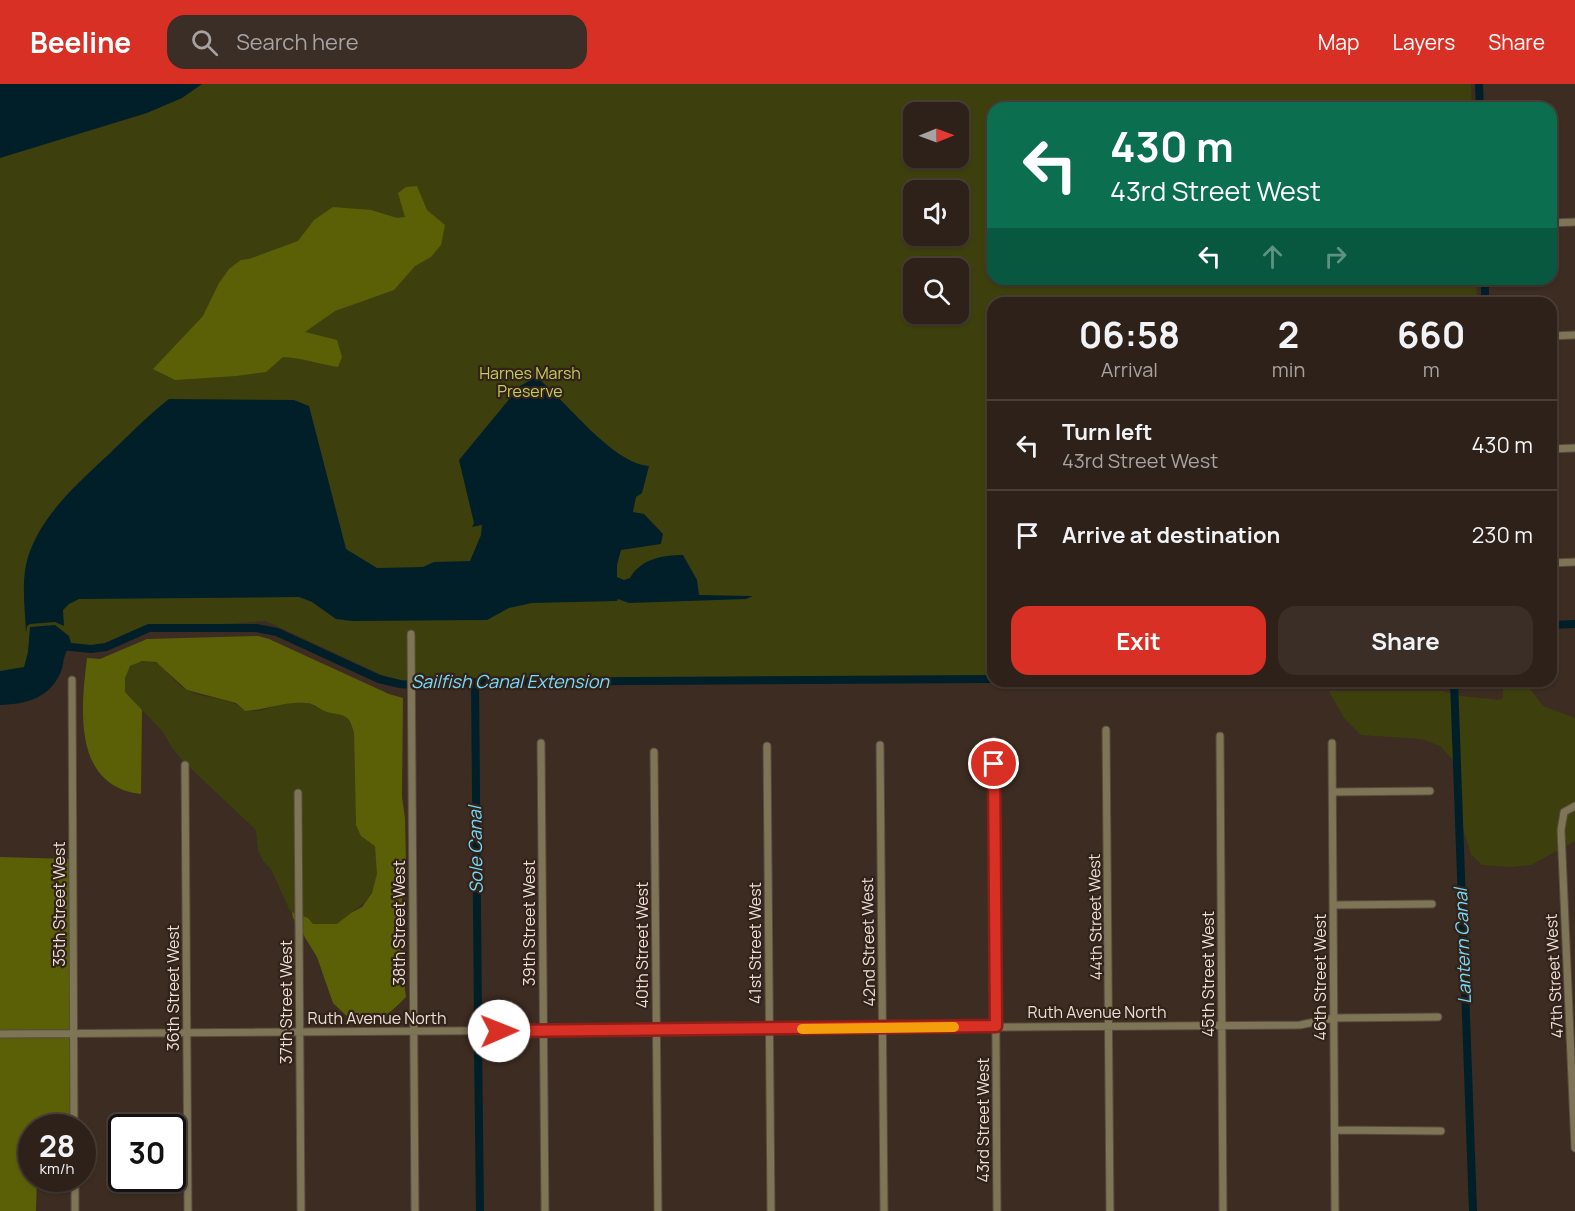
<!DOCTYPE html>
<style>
:root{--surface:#2e2119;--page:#3a2e26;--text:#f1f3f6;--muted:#a7a3a2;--line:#493e38;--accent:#d93025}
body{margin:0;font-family:Manrope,sans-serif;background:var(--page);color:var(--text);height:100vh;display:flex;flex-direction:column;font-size:22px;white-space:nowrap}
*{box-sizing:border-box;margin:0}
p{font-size:20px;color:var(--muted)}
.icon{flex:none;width:33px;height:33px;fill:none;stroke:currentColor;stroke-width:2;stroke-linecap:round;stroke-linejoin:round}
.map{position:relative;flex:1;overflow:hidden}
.side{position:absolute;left:987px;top:213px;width:570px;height:390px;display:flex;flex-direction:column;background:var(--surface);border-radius:18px;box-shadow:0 2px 4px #0004,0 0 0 2px var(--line)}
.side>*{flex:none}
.hud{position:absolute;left:987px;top:18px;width:570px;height:183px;border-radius:18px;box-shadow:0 2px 4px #0004,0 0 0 2px var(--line);background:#0b6e4f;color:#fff;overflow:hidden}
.needle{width:39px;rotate:89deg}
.buttons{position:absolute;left:903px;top:18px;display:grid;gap:12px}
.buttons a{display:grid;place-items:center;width:66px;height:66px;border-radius:12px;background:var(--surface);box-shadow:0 2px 4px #0004,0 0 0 2px var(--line);font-size:30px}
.speed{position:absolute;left:18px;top:1030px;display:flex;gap:12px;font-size:30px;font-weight:700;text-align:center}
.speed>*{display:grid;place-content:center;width:78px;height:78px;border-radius:50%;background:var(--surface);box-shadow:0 2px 4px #0004,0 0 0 2px var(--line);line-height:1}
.speed small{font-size:15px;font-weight:400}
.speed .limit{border:3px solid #111;border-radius:9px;background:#fff;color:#111}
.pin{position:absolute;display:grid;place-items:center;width:51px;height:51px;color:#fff;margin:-26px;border:3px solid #fff;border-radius:50%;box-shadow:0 2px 6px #0007}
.me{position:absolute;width:66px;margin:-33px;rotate:89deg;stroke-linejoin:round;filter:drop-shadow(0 0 4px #0008)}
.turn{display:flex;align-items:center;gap:21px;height:126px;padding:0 24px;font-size:27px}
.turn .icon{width:78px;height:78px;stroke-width:2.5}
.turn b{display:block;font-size:42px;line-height:51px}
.lanes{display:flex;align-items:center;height:57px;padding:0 24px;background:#0003;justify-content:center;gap:30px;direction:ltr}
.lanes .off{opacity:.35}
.eta{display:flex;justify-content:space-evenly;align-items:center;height:102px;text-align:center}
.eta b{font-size:36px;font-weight:700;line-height:42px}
.button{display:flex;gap:12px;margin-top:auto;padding:12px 24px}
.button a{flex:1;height:69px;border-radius:18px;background:var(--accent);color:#fff;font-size:24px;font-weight:700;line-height:69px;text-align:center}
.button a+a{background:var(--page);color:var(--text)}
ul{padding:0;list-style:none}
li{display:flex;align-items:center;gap:18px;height:90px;padding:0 24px;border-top:2px solid var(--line)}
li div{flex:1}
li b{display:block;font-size:22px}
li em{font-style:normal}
header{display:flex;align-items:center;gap:36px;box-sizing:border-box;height:84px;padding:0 30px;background:var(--accent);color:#fff}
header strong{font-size:28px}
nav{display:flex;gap:33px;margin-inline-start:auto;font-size:21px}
.search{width:420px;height:54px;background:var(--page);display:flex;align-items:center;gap:15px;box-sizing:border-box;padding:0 21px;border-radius:18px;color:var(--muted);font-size:22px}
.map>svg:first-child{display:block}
.green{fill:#3d400d;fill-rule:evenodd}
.forest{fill:#5b6007}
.water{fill:#001f29}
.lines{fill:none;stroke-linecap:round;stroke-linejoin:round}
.canal{stroke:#001f29;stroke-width:8}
.minor-casing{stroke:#59493e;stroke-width:9}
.minor{stroke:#7d7556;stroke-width:7}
.route-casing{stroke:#8d1f18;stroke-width:15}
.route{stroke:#d93025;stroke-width:10}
.slow{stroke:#f59e0b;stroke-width:10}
.labels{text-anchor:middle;stroke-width:4.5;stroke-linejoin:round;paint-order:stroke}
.park-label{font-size:16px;fill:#c3cc60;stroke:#322217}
.street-label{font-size:16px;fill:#eadfd8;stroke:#322217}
.water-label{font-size:18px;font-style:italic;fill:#75dbfc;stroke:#322217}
</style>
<header>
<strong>Beeline</strong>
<div class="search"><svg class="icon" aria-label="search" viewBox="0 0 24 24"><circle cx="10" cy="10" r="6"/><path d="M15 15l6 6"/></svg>Search here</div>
<nav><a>Map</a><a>Layers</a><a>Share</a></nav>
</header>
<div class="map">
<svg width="1575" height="1127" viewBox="0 0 1575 1127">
<rect width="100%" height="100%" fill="#3d2c21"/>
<!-- green -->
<path class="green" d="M0,0H1471L1472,24H993V195H1476L1477,219H993V594L399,599L266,537L147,545L99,562L39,563L23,595L0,596ZM914,28H958V74H914ZM914,106H958V152H914ZM914,184H958V230H914Z
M149,577C167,580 172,599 187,606C205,616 230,612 245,627H259L286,619H308L320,625L345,631L352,642L354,649L356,741C362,753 369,753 375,762C378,767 377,774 377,780C378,804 371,815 352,828C347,832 343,837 337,840H313L308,834L290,827L271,785L263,777L258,766L256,746L184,678L172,664L163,648L125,608C125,587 126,578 149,577Z
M1503,597H1524L1543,622L1575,634V757L1531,781L1510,783L1482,781L1471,770L1461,739L1456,686L1452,675L1440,662L1422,655L1361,651L1344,634L1329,607H1442L1461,612L1500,616L1503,614Z"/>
<!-- forest -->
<path class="forest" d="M417,102L427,126L445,141L441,161L431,173L415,182L394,206L335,227L305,248L337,256L342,273L338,283C319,280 302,274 283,273L266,288L236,292L175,296L153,285L203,232L219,199L229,185L241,176L249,175L298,157L314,136L333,123L371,126L397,134L405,133L398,109L406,103Z
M258,552L269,555L389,610L403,614L402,713L405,734L406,779L402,815L403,891L406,913C387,932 380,939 352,937L333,919L317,873L293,834L292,828L308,834L313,840H337L351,829L362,823L372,809L377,790L375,762L361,752L356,741L354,649C349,629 344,632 327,628C320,626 314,619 306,619C285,617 266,626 245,627L236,619L187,606L156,578L142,577L130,582L125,594V608L142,626L141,710C72,702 81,624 87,574L100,575L147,555Z
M0,773L71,775L77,1044H32V1095H37L36,1127H0Z"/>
<!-- water -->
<path class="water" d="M0,0H202L182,14L147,29L0,74Z
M536,293C565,315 611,379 649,382L642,409L636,413L633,428L644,430L663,450L661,460L621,466L617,481V493L624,496L630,494C641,475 662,471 683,471L697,496L699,511L753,512L746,515L629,519L618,515L617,517L532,519L509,524L487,536L352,537L336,535L312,518L299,513L79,515L69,520L63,526L64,542L55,538L30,540L27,542L26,549C25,522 20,493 30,467C45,428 78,399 108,371C128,352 147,332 169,315L294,316L309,322L346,465L377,484L423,483L434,478L470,477L481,451L482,441L472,443L474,439L459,376L520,302Z
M55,541L69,552L71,559C69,564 66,567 65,571C63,576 63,581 62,585C51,614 28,620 0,621V587L24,583L28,568L30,543Z"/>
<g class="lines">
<!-- canal -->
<path class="canal" d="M1479,0L1480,24
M1485,195V219
M1551,541L1575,540
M61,562L91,565L106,563L149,544H256L277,548L379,595L400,600L424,602L475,598L993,595
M1454,597L1473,1127
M475,598L478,935
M478,958L480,1127"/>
<defs>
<path id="minor" d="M1551,139L1575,138
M1551,252L1575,251
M1551,365L1575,364
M1552,479L1575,478
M411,550L415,1127
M72,596L74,1044
M1106,646L1110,1127
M1220,652L1223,1127
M994,657L997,1127
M541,659L545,1127
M1332,659L1335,1127
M880,661L884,1127
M767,662L771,1127
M654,668L658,1127
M185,681L188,1127
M1333,708L1430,707
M298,709L301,1127
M1575,722L1564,728L1561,746L1575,1064
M1333,821L1432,820
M0,950L1300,941L1334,934L1438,933
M1335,1046L1441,1047
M75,1095V1127"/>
</defs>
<!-- minor casing -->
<use href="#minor" class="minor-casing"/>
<!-- minor -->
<use href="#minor" class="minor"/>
</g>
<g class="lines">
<defs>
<path id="route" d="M499,947L996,942L994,680"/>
</defs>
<!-- route casing -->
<use href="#route" class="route-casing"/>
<!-- route -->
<use href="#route" class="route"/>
<!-- slow -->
<path class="slow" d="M802,945L954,943"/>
</g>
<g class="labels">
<!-- park labels -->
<g class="park-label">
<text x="530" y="295">Harnes Marsh<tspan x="530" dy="18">Preserve</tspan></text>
</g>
<!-- street labels -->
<g class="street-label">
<text transform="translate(59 820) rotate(-90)" y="6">35th Street West</text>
<text transform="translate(1095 833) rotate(-91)" y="6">44th Street West</text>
<text transform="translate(399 839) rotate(-90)" y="6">38th Street West</text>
<text transform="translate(529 839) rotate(-90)" y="6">39th Street West</text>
<text transform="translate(868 858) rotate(-91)" y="6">42nd Street West</text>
<text transform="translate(755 859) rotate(-90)" y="6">41st Street West</text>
<text transform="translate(642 861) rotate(-90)" y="6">40th Street West</text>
<text transform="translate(1208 890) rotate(-90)" y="6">45th Street West</text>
<text transform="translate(1554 892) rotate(-93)" y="6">47th Street West</text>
<text transform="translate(1320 893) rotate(-90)" y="6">46th Street West</text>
<text transform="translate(173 904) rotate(-90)" y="6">36th Street West</text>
<text transform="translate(286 918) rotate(-90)" y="6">37th Street West</text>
<text x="1097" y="934">Ruth Avenue North</text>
<text x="377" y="940">Ruth Avenue North</text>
<text transform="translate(983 1036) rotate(-90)" y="6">43rd Street West</text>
</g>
<!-- water labels -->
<g class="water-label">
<text x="510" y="604">Sailfish Canal Extension</text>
<text transform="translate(476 766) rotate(-91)" y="6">Sole Canal</text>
<text transform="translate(1463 862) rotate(-92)" y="6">Lantern Canal</text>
</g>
</g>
</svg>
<div class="buttons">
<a><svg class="needle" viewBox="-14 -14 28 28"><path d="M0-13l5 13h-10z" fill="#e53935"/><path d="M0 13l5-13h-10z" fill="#a7a3a2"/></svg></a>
<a><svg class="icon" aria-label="sound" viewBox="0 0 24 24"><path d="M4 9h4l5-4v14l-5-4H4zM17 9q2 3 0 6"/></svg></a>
<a><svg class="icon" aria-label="search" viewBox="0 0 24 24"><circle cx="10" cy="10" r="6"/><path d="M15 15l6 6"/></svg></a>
</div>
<div class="speed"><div>28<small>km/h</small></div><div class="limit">30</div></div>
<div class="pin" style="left:994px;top:680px;background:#d93025"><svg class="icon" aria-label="arrive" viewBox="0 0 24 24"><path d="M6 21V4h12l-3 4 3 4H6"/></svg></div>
<svg class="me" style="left:499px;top:947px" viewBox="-20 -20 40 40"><circle r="19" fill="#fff"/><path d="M0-13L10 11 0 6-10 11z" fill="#d93025"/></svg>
<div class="hud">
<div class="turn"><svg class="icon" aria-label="left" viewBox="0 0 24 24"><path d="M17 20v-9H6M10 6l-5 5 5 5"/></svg><div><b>430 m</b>43rd Street West</div></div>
<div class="lanes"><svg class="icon" aria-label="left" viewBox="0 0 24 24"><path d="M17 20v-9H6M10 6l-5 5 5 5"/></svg><svg class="icon off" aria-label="ahead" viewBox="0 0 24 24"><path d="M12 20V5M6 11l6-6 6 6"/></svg><svg class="icon off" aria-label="right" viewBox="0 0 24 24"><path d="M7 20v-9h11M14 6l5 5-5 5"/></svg></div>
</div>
<section class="side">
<div class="eta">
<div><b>06:58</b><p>Arrival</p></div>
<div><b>2</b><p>min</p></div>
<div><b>660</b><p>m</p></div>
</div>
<ul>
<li><svg class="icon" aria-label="left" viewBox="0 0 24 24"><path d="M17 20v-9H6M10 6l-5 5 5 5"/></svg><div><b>Turn left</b><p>43rd Street West</p></div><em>430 m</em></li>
<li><svg class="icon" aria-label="arrive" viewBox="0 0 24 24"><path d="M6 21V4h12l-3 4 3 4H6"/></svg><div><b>Arrive at destination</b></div><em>230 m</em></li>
</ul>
<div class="button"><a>Exit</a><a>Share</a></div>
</section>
</div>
